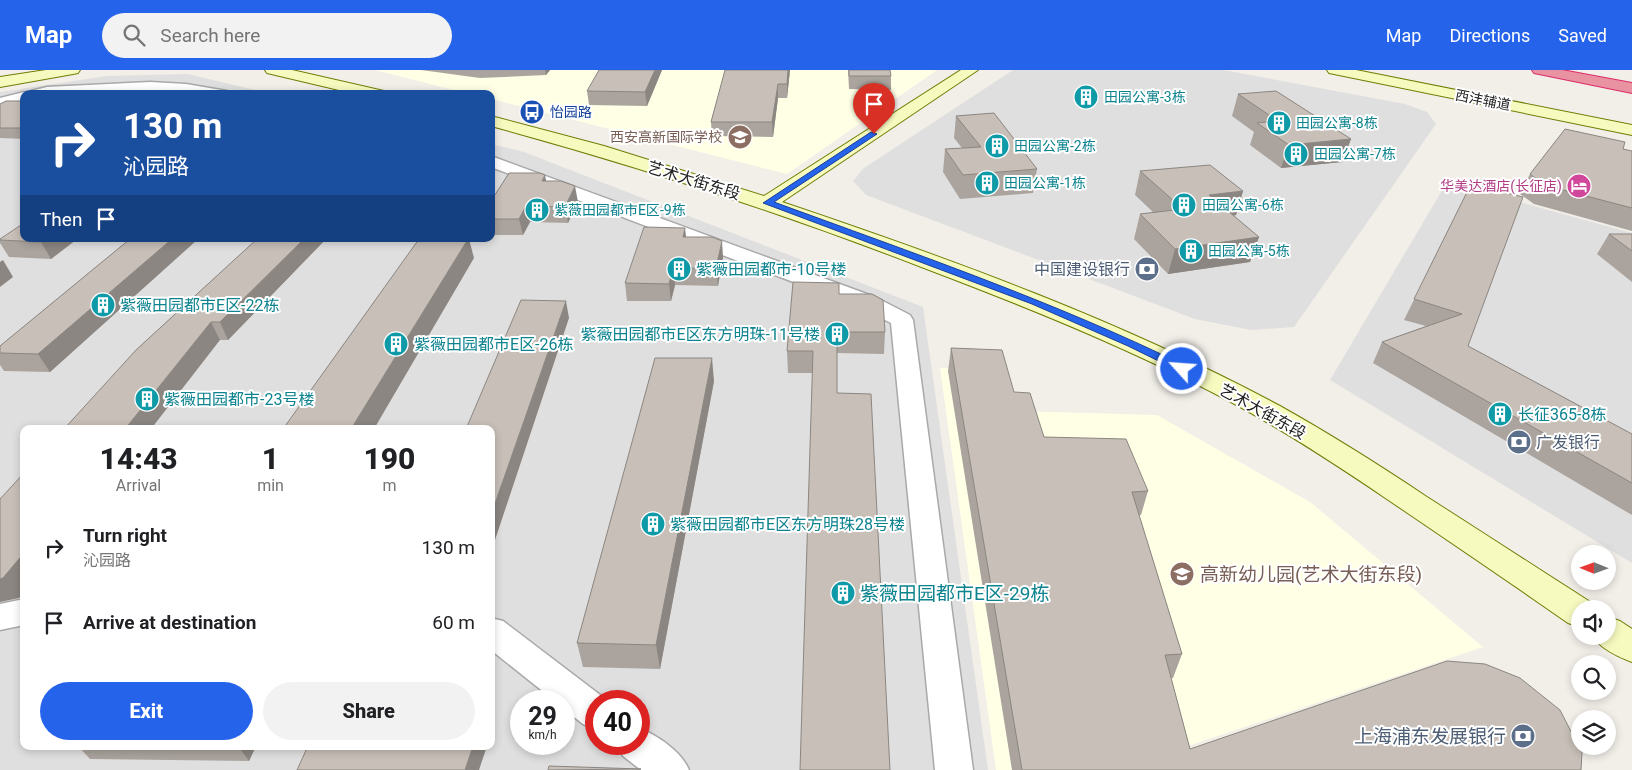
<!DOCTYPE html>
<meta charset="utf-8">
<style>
:root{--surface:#fff;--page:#f2f2f2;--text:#202124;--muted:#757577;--accent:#2563eb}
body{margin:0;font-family:Roboto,"Noto Sans SC",sans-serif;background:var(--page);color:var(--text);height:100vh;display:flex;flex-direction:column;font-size:19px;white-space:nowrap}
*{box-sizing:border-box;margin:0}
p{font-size:16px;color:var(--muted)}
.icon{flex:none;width:28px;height:28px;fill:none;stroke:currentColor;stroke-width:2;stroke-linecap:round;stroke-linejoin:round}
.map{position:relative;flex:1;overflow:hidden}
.sheet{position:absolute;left:20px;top:355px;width:475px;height:325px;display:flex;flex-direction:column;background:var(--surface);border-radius:10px;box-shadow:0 2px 8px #0003}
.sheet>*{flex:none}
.banner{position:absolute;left:20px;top:20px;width:475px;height:152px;border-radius:10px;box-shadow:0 2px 8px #0003;background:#1a4fa0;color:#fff;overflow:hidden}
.needle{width:32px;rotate:271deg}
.controls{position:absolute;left:1571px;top:475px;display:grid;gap:10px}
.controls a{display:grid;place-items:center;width:45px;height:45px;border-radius:50%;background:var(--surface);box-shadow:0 2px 8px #0003;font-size:25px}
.speed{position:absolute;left:510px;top:620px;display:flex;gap:10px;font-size:25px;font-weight:700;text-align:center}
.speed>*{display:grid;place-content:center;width:65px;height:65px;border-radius:50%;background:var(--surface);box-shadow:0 2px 8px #0003;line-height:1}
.speed small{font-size:12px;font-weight:400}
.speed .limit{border:8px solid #d22;background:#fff;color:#111}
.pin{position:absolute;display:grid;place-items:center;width:42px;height:42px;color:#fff;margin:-51px -21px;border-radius:50% 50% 50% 0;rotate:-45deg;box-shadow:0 0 5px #0007}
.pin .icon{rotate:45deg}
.me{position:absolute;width:55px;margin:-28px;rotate:296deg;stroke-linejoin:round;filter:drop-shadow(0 0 4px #0008)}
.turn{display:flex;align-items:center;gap:18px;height:105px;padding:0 20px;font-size:22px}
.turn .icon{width:65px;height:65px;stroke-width:2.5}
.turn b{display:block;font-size:35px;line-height:42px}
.then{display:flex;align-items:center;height:48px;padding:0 20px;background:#0003;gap:10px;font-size:19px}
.eta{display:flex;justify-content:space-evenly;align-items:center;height:85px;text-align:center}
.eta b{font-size:30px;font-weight:800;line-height:35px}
.cta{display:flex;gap:10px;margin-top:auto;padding:10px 20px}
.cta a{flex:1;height:58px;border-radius:30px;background:var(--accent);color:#fff;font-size:20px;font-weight:800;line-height:58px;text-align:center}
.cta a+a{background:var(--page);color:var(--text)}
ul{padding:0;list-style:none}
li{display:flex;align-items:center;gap:15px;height:75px;padding:0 20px}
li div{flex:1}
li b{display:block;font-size:19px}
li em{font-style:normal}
header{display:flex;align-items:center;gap:30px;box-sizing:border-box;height:70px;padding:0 25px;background:var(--accent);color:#fff}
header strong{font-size:24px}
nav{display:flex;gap:28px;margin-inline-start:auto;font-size:18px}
.search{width:350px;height:45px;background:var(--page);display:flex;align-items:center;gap:12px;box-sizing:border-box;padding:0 18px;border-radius:28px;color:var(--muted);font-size:19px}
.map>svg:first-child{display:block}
.residential{fill:#e0dfdf;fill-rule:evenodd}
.education{fill:#ffffe5}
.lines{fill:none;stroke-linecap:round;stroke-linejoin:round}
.street-casing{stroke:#a9a9a9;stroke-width:3}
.secondary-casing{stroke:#707d05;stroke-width:2}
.highway-casing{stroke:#dc2a67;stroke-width:2}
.street{fill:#fff;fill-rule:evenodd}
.secondary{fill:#f7fabf;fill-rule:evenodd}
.highway{fill:#e892a2;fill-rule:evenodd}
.wall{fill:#aba49e}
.shaded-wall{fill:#8b8681}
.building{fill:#c7bfb8;stroke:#8b8681}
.route{fill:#2563eb;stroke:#184099}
.labels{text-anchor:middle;stroke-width:4;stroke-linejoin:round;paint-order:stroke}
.far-culture-label{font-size:14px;fill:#0d838f;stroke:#fff;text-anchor:start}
.far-street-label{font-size:14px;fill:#222;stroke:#fff}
.far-transit-label{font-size:14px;fill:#164399;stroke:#fff;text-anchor:start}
.far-education-label{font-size:14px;fill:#785e54;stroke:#fff;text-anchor:end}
.far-hotel-label{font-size:14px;fill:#b23c85;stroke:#fff;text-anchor:end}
.street-label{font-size:16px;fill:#222;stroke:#fff}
.culture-label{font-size:16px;fill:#0d838f;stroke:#fff;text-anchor:start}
.service-label{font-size:16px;fill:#4e5e75;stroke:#fff;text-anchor:end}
.near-education-label{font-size:19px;fill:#785e54;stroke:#fff;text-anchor:start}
.near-culture-label{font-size:19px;fill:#0d838f;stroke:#fff;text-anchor:start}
.near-service-label{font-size:19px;fill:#4e5e75;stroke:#fff;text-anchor:end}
</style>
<header>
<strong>Map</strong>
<div class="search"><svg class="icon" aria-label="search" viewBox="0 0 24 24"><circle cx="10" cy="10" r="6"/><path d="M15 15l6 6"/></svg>Search here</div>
<nav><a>Map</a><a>Directions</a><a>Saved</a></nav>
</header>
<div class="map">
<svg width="1632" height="700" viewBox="0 0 1632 700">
<rect width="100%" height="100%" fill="#f2efe9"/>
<!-- residential -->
<path class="residential" d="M1013,0H1224L1405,34L1427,42L1436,54L1294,257L1251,260L1195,249L866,125L853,111L864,98Z
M188,4L272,24H24V169H491V74L524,82L923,237L988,700H0V22L107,6ZM24,359H491V676H24ZM521,631H564V674H521ZM596,631H639V674H596Z
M1447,112L1632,163V493L1330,310Z"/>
<!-- education -->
<path class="education" d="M375,0H937L787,104L491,29V24H469Z
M940,298L1003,299L1013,341L1157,345L1310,432L1483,577L1116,700H996Z"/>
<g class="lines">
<defs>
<path id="street" d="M150,12L186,14L227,21L229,24L132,21L24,24V32L0,38V28L24,22L29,24L31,21L47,17Z
M491,86L875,227L910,245L913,250L973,700H935L891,253L859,237L491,97Z
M24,529V555L0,560V534Z
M491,548L503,551L608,631H596V659L583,654L564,639V631H555L491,580Z
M639,658C658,666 681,681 689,700H641L623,686L617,674H639Z"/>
<path id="secondary" d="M46,0H80L78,3L73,4L0,17V7Z
M265,0H292L384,21L386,24H356L267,3Z
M961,0H978L782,132C951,189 1122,251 1280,336C1330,364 1379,395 1427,427C1482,462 1537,498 1592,533L1595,539H1580V557L1568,553C1515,516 1462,480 1409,444C1355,407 1300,370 1242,338C1141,283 1032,239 924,198C782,143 638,96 491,56V46L604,76L764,126Z
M1327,0H1356L1632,55V65L1334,4L1329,3Z
M1608,547L1620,551L1632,559V592C1619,587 1600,579 1593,566H1608Z"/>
<path id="highway" d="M1532,0H1562L1632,13V23L1539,4L1534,3Z"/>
</defs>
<!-- street casing -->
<use href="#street" class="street-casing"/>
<!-- secondary casing -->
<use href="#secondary" class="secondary-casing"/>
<!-- highway casing -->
<use href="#highway" class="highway-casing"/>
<!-- street -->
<use href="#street" class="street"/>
<!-- secondary -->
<use href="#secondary" class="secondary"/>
<!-- highway -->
<use href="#highway" class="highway"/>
</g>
<!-- wall -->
<path class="wall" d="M421,0H550L546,5L480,8Z
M662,0L647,36L589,35L587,21Z
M725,0H790L787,28H778L773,67L712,66L711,52Z
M848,0H890L891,6V20L849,19Z
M1238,24L1351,69L1342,92L1281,98L1250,75L1254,62L1232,46Z
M24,31V69L0,68V34Z
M956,46L1037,99L1033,123L960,129L943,102L945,79L962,78L954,68Z
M1623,79L1632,81V161L1534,134L1520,124L1530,104Z
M1140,101L1243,121L1236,145L1234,146L1259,167L1250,192L1168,204L1134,169L1140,144L1154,143L1135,125Z
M546,111L578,132L568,153L530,152L523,165H491V131Z
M1471,114L1468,276L1632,364V445L1373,293L1382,272L1426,256L1404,250Z
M1609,164H1632V212L1597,184Z
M686,167L723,187L718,216L675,215L671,231H627L625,213Z
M0,169H77L51,189L9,187L0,173Z
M130,169H198L50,302L4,301L0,295V276Z
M257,169H326L228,270H220L136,280Z
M839,224L885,262L884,284L837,283V323L890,700L813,303H788L787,281Z
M951,278L1014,322L1044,367L1148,421L1141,445H1139L1182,584L1173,608H1171L1190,679L1581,700H1012L948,301Z
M714,311L660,599L583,597L577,573Z
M78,676H256L249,691L90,689Z"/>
<!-- shaded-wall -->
<path class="shaded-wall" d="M545,0H550L546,5Z
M655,0H662L647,36L645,22Z
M788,0H790L787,28V14Z
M778,14V28L773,67L772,52Z
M1351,69L1342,92L1281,98L1289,75Z
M545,105L548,121L542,111Z
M575,116L578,132L568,153L565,137Z
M1243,121L1236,145L1202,149L1209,125Z
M526,136L530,152L523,165L519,149Z
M685,158L687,174L683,167Z
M1259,167L1250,192L1168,204L1175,179Z
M45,169H77L51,189L41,172Z
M172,169H198L50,302L38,284Z
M304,169H326L228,270L220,252Z
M468,169H469L474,188L374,359H351Z
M722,171L723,187L718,216L716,198Z
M3,190L13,207L0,217V192Z
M673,198L675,215L671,231L669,214Z
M566,231L569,248L491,482V445Z
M211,252L220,270L151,359H125Z
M712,288L714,311L660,599L656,575Z
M24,483V522L19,528L0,532V509Z
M491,647L494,654L491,662Z
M238,676H256L249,691Z
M473,676H487L479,700H465Z"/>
<!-- building -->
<path class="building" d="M599,0H655L645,22L587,21Z
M725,0H788L787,14H778L772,52H711Z
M849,0H890L891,6H849Z
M1276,21L1351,69L1289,75L1257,53L1278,51L1238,24Z
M6,31H24V57L22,58H0V34Z
M994,43L1037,99L963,105L945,79L981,77L956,46Z
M1565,59L1625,72L1623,79L1632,81V138L1544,115L1530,104Z
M1210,95L1243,121L1209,125L1259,167L1175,179L1140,144L1183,139L1140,101Z
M509,103H540L545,105L542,111H561L575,116L565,137L526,136L519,149H491V131Z
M1471,114L1523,127L1468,276L1632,364V413L1382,272L1462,244L1414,229Z
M24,153V169H45L41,172L0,170V169Z
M644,157L685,158L683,167H712L722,171L716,198H673L669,214L625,213Z
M1609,164H1632V181Z
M130,169H172L38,284L0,283V276Z
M257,169H304L220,252H211L125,359H64L136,280Z
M419,169H468L351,359H283Z
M793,212L839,213V224H872L883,230L885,262H837V323L871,324L890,700H800L813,281H787Z
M521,230L566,231L491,445V359H466Z
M951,278L1002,280L1014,322L1030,323L1044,367L1126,369L1148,421L1132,422L1182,584L1165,585L1190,679L1447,591L1485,594L1520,608L1560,640L1582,683L1581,700H1022Z
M655,288H712L656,575L577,573Z
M24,403V483L3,508L0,509V429Z
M308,676H473L465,700H297Z
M549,696L641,699L548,700Z"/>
<!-- route -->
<path class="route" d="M871,62L877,64L774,132C913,183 1053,231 1186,296L1188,299L1186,301H1179L1128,276L1032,234L763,133Z"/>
<!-- icons -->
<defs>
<symbol id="building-disc" viewBox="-11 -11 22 22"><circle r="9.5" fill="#0f9aa8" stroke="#fff"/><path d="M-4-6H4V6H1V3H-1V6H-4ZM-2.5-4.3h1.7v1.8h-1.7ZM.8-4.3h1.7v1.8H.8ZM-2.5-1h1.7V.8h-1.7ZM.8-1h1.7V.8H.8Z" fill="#fff"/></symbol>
<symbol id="bus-disc" viewBox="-11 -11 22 22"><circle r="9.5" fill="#1a4fb4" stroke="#fff"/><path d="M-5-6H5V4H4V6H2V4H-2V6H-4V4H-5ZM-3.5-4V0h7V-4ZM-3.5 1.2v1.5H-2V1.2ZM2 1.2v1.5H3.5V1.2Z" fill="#fff"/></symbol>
<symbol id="school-disc" viewBox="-11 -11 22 22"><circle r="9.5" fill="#8d6e63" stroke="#fff"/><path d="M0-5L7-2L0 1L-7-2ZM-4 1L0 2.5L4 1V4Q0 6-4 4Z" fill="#fff"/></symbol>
<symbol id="hotel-disc" viewBox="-11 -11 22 22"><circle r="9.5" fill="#d1479c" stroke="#fff"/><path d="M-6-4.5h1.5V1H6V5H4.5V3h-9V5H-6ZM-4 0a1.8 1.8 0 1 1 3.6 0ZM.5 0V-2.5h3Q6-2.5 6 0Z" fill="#fff"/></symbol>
<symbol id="bank-disc" viewBox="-11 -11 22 22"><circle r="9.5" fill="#5c6f8a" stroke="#fff"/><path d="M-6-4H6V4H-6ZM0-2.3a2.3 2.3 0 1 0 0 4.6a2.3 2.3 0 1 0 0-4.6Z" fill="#fff"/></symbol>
</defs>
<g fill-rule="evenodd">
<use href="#building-disc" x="1072" y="13" width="28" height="28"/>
<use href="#bus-disc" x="518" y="28" width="28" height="28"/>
<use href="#building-disc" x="1265" y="39" width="28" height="28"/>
<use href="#school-disc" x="726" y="53" width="28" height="28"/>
<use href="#building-disc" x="983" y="62" width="28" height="28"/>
<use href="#building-disc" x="1282" y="70" width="28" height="28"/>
<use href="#building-disc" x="973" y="99" width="28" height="28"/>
<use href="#hotel-disc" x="1565" y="102" width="28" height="28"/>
<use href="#building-disc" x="1170" y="121" width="28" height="28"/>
<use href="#building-disc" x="523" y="126" width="28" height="28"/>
<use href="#building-disc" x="1177" y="167" width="28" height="28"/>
<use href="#building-disc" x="665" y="185" width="28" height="28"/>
<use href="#bank-disc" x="1133" y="185" width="28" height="28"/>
<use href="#building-disc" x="89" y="221" width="28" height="28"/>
<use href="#building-disc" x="823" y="250" width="28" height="28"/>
<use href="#building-disc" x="382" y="260" width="28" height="28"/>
<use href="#building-disc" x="133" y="315" width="28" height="28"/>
<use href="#building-disc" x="1486" y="330" width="28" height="28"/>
<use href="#bank-disc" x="1505" y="358" width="28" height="28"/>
<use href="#building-disc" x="639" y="440" width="28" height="28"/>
<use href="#school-disc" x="1168" y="490" width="28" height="28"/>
<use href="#building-disc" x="829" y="509" width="28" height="28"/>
<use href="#bank-disc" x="1509" y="652" width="28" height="28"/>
</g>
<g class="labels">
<!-- far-culture labels -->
<g class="far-culture-label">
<text x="1104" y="32">田园公寓-3栋</text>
<text x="1296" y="58">田园公寓-8栋</text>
<text x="1014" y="81">田园公寓-2栋</text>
<text x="1314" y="89">田园公寓-7栋</text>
<text x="1004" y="118">田园公寓-1栋</text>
<text x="1202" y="140">田园公寓-6栋</text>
<text x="554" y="145">紫薇田园都市E区-9栋</text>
<text x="1208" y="186">田园公寓-5栋</text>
</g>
<!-- far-street labels -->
<g class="far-street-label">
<text transform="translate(1483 30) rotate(11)" y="5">西沣辅道</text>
</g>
<!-- far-transit labels -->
<g class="far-transit-label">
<text x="550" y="47">怡园路</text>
</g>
<!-- far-education labels -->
<g class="far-education-label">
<text x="722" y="72">西安高新国际学校</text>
</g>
<!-- far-hotel labels -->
<g class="far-hotel-label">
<text x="1562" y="121">华美达酒店(长征店)</text>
</g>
<!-- street labels -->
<g class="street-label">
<text transform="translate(694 110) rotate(17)" y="6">艺术大街东段</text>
<text transform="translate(1263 341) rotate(29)" y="6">艺术大街东段</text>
</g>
<!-- culture labels -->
<g class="culture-label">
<text x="696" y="205">紫薇田园都市-10号楼</text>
<text x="120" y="241">紫薇田园都市E区-22栋</text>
<text x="820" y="270" text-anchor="end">紫薇田园都市E区东方明珠-11号楼</text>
<text x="414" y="280">紫薇田园都市E区-26栋</text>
<text x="164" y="335">紫薇田园都市-23号楼</text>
<text x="1518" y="350">长征365-8栋</text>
<text x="670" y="460">紫薇田园都市E区东方明珠28号楼</text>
</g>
<!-- service labels -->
<g class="service-label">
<text x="1130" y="205">中国建设银行</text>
<text x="1536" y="378" text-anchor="start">广发银行</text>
</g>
<!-- near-education labels -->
<g class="near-education-label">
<text x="1200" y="511">高新幼儿园(艺术大街东段)</text>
</g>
<!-- near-culture labels -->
<g class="near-culture-label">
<text x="860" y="530">紫薇田园都市E区-29栋</text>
</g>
<!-- near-service labels -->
<g class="near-service-label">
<text x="1506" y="673">上海浦东发展银行</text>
</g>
</g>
</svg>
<div class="controls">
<a><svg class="needle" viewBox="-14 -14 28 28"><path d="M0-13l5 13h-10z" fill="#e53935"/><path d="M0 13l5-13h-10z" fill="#757577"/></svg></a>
<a><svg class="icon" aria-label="sound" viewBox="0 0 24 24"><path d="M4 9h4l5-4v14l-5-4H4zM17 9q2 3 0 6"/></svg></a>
<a><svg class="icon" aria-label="search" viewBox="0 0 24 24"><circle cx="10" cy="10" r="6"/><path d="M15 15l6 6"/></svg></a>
<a><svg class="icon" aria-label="layers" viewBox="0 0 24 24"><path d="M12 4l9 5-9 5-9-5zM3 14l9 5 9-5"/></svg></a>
</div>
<div class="speed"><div>29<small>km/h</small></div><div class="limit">40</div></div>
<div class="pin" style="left:874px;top:64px;background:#d93025"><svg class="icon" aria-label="arrive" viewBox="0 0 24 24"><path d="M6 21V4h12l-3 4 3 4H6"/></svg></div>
<svg class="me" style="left:1182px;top:299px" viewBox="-20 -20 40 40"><circle r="17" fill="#2563eb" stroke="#fff" stroke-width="3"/><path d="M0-11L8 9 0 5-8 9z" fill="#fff"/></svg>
<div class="banner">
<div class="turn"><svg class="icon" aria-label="right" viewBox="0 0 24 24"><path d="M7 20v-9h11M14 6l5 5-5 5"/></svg><div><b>130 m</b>沁园路</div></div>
<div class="then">Then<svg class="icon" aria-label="arrive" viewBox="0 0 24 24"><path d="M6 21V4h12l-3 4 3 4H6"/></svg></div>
</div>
<section class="sheet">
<div class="eta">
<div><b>14:43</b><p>Arrival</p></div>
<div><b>1</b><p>min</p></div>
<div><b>190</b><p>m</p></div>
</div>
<ul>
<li><svg class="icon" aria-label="right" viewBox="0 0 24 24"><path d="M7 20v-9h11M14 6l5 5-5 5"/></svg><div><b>Turn right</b><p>沁园路</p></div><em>130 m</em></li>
<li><svg class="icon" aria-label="arrive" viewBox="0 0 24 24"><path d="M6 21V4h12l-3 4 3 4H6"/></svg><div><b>Arrive at destination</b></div><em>60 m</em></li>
</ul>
<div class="cta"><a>Exit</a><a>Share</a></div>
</section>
</div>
